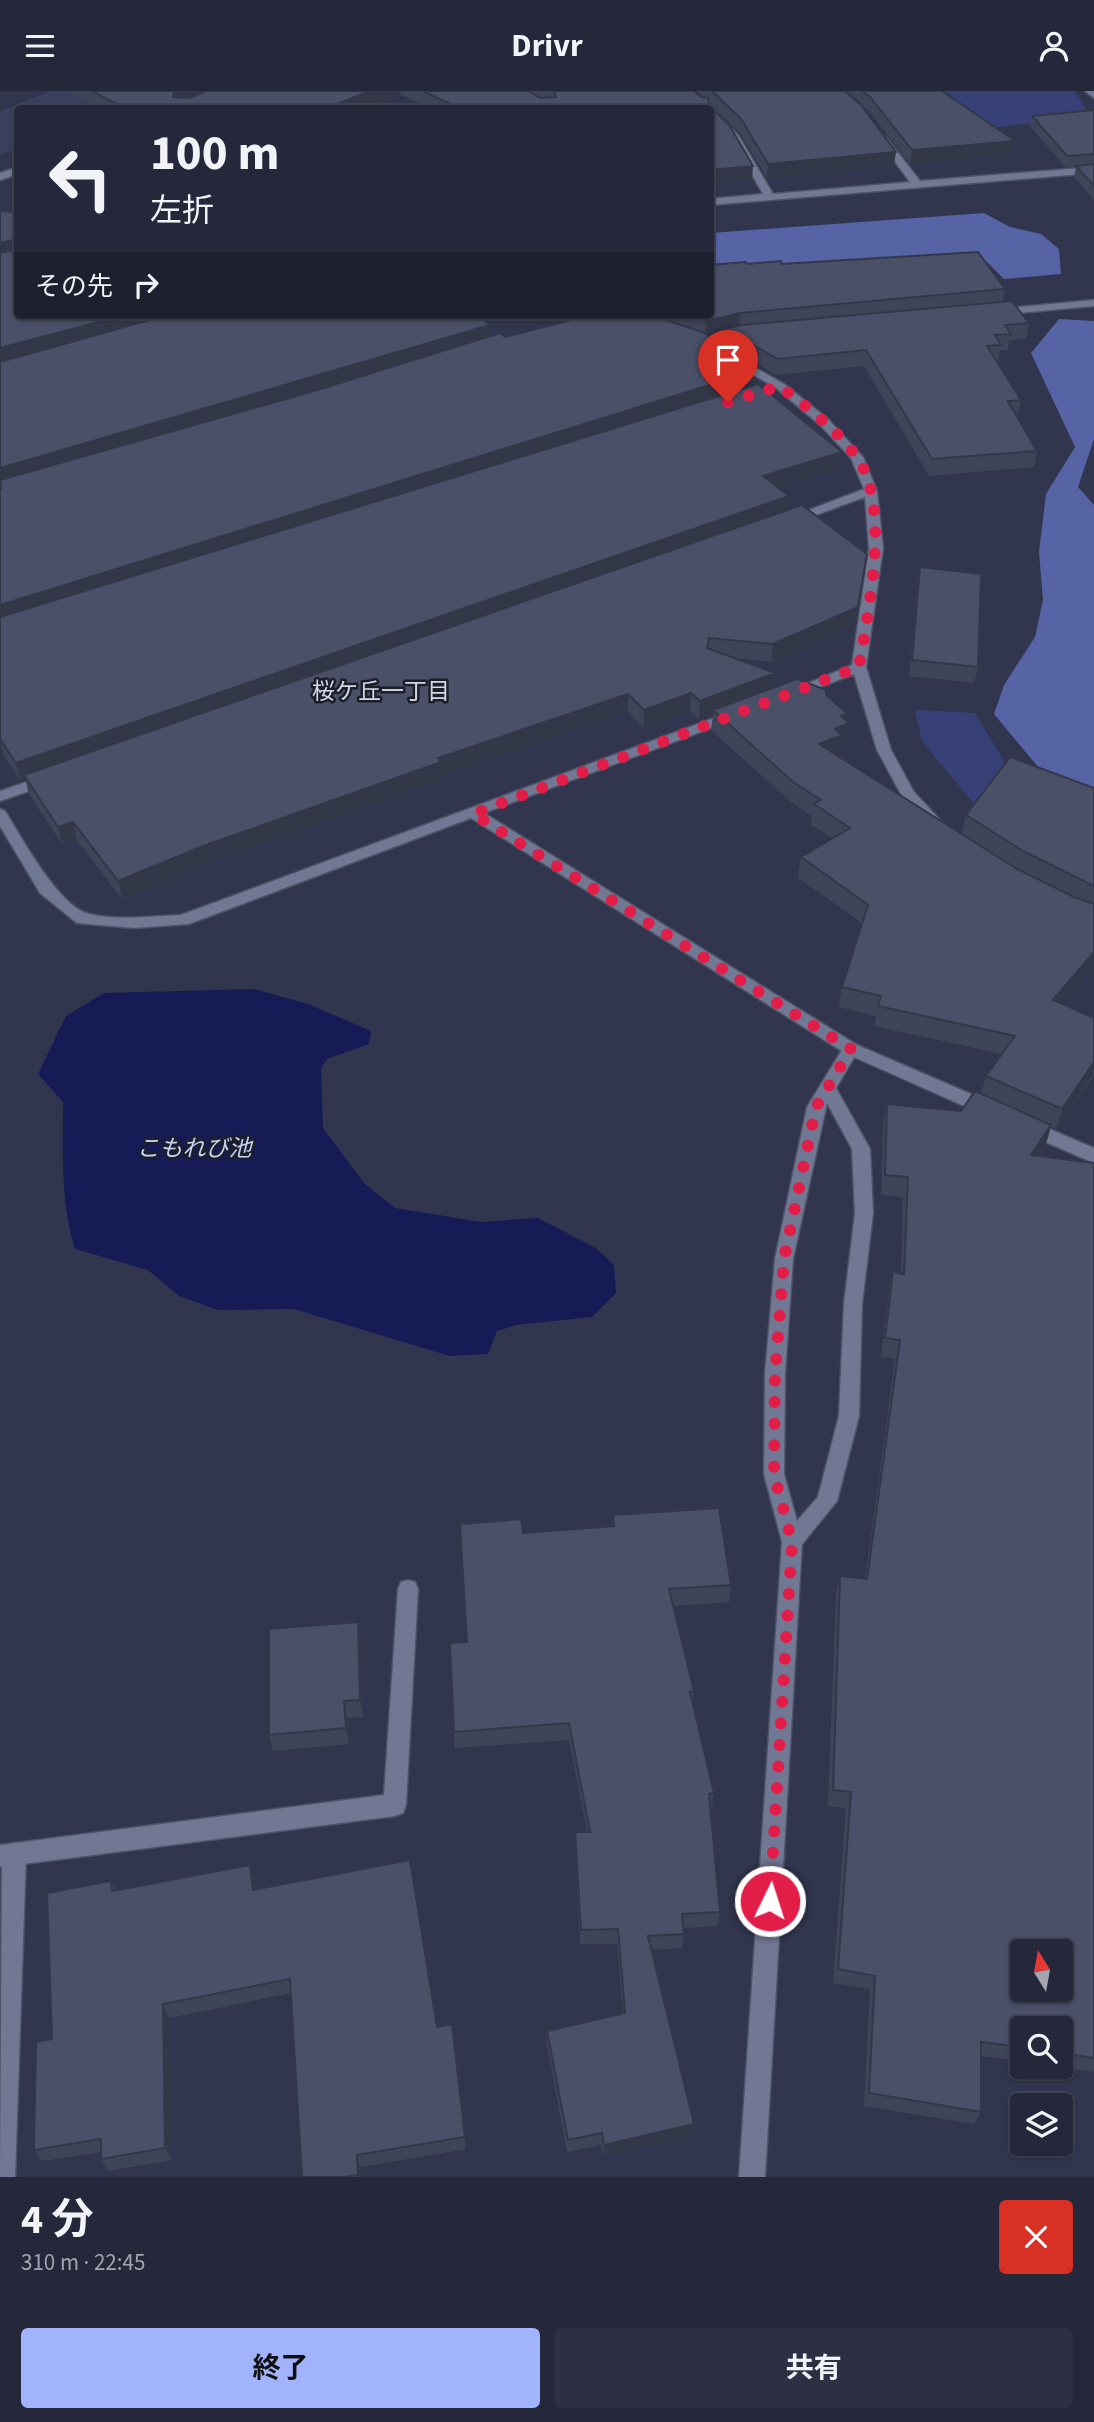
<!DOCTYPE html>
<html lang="ja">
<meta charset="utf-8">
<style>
:root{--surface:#25283a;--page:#2d3042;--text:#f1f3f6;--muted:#a3a6af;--line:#424454;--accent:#a1b3fd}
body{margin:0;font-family:"Source Sans 3","Noto Sans JP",sans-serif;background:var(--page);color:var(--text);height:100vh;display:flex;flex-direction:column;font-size:26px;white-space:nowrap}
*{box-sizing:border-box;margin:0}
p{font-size:23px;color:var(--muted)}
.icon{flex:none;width:38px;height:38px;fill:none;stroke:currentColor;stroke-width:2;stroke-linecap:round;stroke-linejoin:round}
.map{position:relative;height:2086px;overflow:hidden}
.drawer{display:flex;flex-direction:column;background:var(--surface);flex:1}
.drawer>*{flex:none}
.guide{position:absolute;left:14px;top:14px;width:700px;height:214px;border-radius:7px;box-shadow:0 2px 5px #0004,0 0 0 2px var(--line);background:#25283a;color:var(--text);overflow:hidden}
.needle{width:46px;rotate:349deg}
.controls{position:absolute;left:1010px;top:1848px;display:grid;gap:14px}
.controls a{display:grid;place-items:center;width:63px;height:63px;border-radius:7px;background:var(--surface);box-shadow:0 2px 5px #0004,0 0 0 2px var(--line);font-size:35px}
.pin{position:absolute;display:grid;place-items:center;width:60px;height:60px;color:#fff;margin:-72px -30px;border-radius:50% 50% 50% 0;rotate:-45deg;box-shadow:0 0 7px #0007}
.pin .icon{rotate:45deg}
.me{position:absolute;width:77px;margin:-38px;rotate:4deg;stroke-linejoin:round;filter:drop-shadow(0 0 5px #0008)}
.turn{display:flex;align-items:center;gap:24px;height:147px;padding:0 21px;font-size:32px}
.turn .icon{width:91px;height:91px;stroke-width:2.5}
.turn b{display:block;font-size:49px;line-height:60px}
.then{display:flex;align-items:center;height:66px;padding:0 21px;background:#0003;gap:14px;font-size:26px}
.round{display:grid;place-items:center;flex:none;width:74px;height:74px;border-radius:7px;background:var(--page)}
.head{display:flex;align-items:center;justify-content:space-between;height:119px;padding:0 21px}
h1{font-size:42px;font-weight:700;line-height:52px}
.action{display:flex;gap:14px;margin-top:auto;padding:14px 21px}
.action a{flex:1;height:80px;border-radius:7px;background:var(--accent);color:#111;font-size:28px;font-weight:700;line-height:80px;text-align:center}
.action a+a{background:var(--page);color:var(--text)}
header{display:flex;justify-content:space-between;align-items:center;height:91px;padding:0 21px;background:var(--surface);font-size:32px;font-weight:700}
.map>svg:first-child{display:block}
.built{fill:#39405e}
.green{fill:#374178}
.forest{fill:#5663a4}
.water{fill:#171b55}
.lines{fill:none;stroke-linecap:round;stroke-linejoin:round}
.service-casing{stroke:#4d5265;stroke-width:3}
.minor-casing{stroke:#4d5265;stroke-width:3}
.tertiary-casing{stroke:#4d5265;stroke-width:3}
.service{fill:#717893;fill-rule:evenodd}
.minor{fill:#717893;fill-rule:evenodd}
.tertiary{fill:#717893;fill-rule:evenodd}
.wall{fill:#3f4559;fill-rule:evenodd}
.shaded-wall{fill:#333849}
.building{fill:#495068;stroke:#333849;stroke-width:2;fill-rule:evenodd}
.route{stroke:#e11d48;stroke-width:12;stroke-dasharray:0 21.6}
.labels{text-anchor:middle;stroke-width:5;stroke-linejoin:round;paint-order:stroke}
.neighbourhood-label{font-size:23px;fill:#d3d7e6;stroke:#1c1f29}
.water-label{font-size:23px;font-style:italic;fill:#c6d1f6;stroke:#1c1f29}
</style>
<header><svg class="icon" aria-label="menu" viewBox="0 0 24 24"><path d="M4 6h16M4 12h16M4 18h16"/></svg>Drivr<svg class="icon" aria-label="person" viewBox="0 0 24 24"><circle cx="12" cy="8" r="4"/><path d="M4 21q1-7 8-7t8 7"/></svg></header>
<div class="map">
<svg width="1094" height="2086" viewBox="0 0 1094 2086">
<rect width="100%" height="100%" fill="#31364e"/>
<!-- built -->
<path class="built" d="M51,0H173L126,17L18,18L17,57L0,64V20Z"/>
<!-- green -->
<path class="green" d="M938,0H1075L1090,26L980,38Z
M915,619L975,622L1007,675L973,712L922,650Z"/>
<!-- forest -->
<path class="forest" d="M984,122L1010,136L1041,143L1059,158L1061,183L1004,188L986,170L711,184V142Z
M1059,228L1094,230V348L1078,396L1094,414V711L1053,694L994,623L1004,594L1035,546L1043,509L1039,461L1046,403L1075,356L1031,262Z"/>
<!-- water -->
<path class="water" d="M254,898L308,913L371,940L369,953L327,968L321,978L323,1037L364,1092L395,1117L481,1131L538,1127L596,1157L614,1174L616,1202L592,1226L516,1234L497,1240L488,1263L450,1265L294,1218L218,1219L179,1205L148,1179L75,1158C60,1111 63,1060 63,1011L38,983L66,925L104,902Z"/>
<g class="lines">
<defs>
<path id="service" d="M851,952L859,958L836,997L870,1058L873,1122L862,1213L859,1325L837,1410L799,1457L792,1460L785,1457L782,1451L764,1383L765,1283L775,1168L807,1016L845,954ZM827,1012L852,1058L855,1122L844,1213L839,1325L818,1406L797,1430L784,1383L785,1283L793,1168Z
M14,1752L22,1755L26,1763L15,2086H0L2,1763L6,1755Z"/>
<path id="minor" d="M1085,0H1094V7Z
M710,17L713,18L738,44L773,103L910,91L878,48L883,45L886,46L920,90L1094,76V82L710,114V108L763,103L731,47L710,26Z
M1094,209V215L996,224L990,221L996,218Z
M731,263L784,293L828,328L863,366L877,400L883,457L866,576L891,659L914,701L943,732L946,735L943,738H933L903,707L877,659L854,583L797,605L792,606L785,602L852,574L869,457L865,406L794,432H784L783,429L864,398L851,367L820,334L776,297L727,268V264Z
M733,620L740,624L738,627L484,722L857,954L994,1013L997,1018L994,1023H982L845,962L471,727L189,833L134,837L77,832L40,802L0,735V718L5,720C22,747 58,815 89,823C118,830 152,825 181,824Z
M50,683L57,688L55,691L0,710V700Z
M1026,1028L1094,1057V1072L1020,1040L1017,1035L1020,1030Z
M792,1442L799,1445L802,1451L765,2086H739L782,1451L785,1445Z
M408,1489L415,1491L418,1498L406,1714L403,1722L395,1725L0,1776V1754L384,1704L398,1498L401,1491Z"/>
<path id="tertiary" d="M18,76V83L0,89V82Z"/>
</defs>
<!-- service casing -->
<use href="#service" class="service-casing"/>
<!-- minor casing -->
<use href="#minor" class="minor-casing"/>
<!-- tertiary casing -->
<use href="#tertiary" class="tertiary-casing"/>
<!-- service -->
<use href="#service" class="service"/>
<!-- minor -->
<use href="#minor" class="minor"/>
<!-- tertiary -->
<use href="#tertiary" class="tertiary"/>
</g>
<!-- wall -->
<path class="wall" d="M70,0H694L701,6H703L697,0H845L894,75L767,87L740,42L709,12V14L752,89L710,18H432L400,3L361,18H102Z
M847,0H942L1012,64L910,73L869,20Z
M1094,19V109L1074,86L1076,75H1080L1065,76L1030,35L1032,25Z
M0,120L18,224L505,246L571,229L576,224H710L747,173H782L1005,198L1003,210L1029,232L1026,248L1009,249L1008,259H1000L998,270H996L1021,309L1017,325L1037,360L1034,376L929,385L864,275L776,284L752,270L751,286H745L744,297L842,361L840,378L779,397L788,419L856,534L771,571L735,567L775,582L773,597L826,604L849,632L846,652L840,654L839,664L837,665L962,743L966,724L1094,697V875L1061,913L1094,927V984L1056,1038L1051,1036L1046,1053L1038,1065L1094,1072V1981L1058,1976H1060V1937H1022V1970L981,1965V2021L974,2033L864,2015L870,1898L833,1892L846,1717L828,1715L836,1503L840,1485L865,1488L895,1268L881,1266L889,1200L893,1181L901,1182L903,1106L881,1104L883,1033L887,1013L961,1020L981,1003L986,985L1002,963L874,935L876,925L839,916L842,896L862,832L798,787L801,766L833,747L811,734L812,725L791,711L711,639L713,623L699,628L690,620L643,637L628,621L442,684V689L206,773L122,808L77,749L63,754L29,703L25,688L21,690L4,665L0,666ZM723,242V253L710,245Z
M920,476L978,576L974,592L909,585L918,492Z
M613,1424L731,1494L729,1511L673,1515L694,1600L692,1613L714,1702L712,1718H710L720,1821L718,1835L683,1837L684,1843L682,1857L652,1859L694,2033L692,2045L603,2066L601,2054L567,2061L547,1954V1940L623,1923L617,1853H580L575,1757V1741H587L569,1649L455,1657L454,1641L467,1551L523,1442L612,1435Z
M358,1531L361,1549L363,1626L347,1627L349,1653L273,1660L269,1644Z
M255,1789L256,1799L437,1936L452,1933L466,2058L360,2076L361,2086H302L291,1902L169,1927L172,2069L108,2080L101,2068V2061L42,2070L34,2059L52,1948L111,1790L116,1799Z"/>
<!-- shaded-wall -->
<path class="shaded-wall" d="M178,0H212L176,16L173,6L174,2Z
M370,0H400V3L361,18H324Z
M1015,50L1012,64L910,73L912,59Z
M896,61L894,75L767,87L768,73Z
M753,75L752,89L710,93V79Z
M17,148L18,164L0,168V152Z
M740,222L739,238H724L723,242L705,246L706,230Z
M125,224H187L0,274V257Z
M490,234V250L0,394V377Z
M745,283L744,299L0,532V514Z
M842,361L840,378L762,402L763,385Z
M789,405L788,422L24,684L25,688L21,690L16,672Z
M867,463L856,534L771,571L773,553Z
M775,582L773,600L713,619V623L699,628L700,610Z
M691,602L690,620L643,637L644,619Z
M628,603V621L442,684V689L206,773L122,808L118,790L203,755L438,667Z
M847,622L846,633L849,632L846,652L840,654L839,664L816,674L819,653L835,638L841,625Z
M0,648L4,665L0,666Z
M73,731L77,749L63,754L58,736Z
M1094,861V875L1047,929L1053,909Z
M1094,971L1093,983L1056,1038L1062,1018Z
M1051,1034L1046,1053L1025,1083L1031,1064Z
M358,1531L361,1549L363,1626L360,1609Z
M344,1610L347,1627L349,1653L346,1637Z
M250,1774L255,1789L257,1814L253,1799Z
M163,1913L169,1927L172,2069L165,2057Z
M694,2033L692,2045L603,2066L604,2054Z
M357,2064L360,2076L361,2086H359L358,2084Z"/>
<!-- building -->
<path class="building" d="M92,0H178L174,2L173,6L190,7L206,0H370L324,18H126Z
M423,0H529L540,7L556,6L555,2L552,0H694L701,6L708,7L709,14L730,35L753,75L710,79V18H461Z
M712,0H845L861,14L896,61L768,73L741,28Z
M863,0H942L1015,50L912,59L870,6Z
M1094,19V63L1067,65L1032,25Z
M1094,73V95L1076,75Z
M18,115V224H125L0,257V162L17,158V148L0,152V120L15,121Z
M978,161L1005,198L740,222L706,230L688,224H710V174L746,171L747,173L781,170L782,173Z
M1012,210L1029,232L1005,234L1011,243L995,244L1001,254L987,255L1021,309L1008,310L1037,360L932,368L866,259L778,268L724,238L741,234Z
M167,224H478L490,234L0,377V271Z
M576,224H651L702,241L752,269L731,271L745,283L0,514V398H1L0,389L311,301L500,242L505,246L571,229Z
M758,293L842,361L763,385L789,405L16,672L0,648V526Z
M802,414L867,463L858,516L773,553L709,547L707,557L775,582L700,610L691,602L644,619L628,603L438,667L441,671L203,755L118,790L73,731L58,736L24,684Z
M920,476L981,483L978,576L912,569Z
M797,588L826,599V604L847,622L841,625L849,632L835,638L842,644L819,653L1017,778L1074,806L1094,813V861L1053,909L1094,927V971L1062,1018L986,985L1015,945L878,915L881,905L842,896L868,814L801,766L850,737L814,713L821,709L793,691L713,619Z
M1010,666L1094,697V795L1023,760L966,724Z
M975,1000L1051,1034L1031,1064L1094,1072V1967L1060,1962V1937H1022V1956L981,1951V2021L869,2002L875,1885L838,1878L851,1701L833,1699L840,1485L867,1488L900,1249L885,1247L893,1181L904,1183L908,1086L885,1084L887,1013L961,1020ZM1022,1860H1060V1899H1022Z
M719,1417L731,1494L669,1498L694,1600L690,1601L714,1702L709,1703L720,1821L682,1823L684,1843L648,1845L694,2033L604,2054L602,2042L568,2049L547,1940L625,1922L618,1838L581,1839L575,1741H590L569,1632L454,1641L450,1552L467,1551L460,1433L521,1428L523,1442L614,1435L613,1424Z
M358,1531L360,1609L344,1610L346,1637L269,1644V1538Z
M410,1769L437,1936L452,1933L465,2046L357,2064L358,2084L344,2086H302L290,1888L163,1913L165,2057L101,2068V2048L34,2059L36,1951L52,1948L47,1802L111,1790L112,1800L250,1774L253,1799Z"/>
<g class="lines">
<!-- route -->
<path class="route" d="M728,311L780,295C806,316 836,337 856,365C892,414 868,519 859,576L473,723L851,958L816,1016L784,1168L775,1283L774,1383L792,1451L770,1810"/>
</g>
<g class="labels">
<!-- neighbourhood labels -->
<g class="neighbourhood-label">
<text x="381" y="608">桜ケ丘一丁目</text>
</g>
<!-- water labels -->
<g class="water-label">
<text x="194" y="1065">こもれび池</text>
</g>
</g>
</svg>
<div class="controls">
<a><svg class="needle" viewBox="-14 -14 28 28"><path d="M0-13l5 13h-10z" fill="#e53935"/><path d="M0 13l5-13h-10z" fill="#a3a6af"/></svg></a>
<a><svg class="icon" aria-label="search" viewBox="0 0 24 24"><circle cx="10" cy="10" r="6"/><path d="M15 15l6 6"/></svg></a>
<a><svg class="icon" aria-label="layers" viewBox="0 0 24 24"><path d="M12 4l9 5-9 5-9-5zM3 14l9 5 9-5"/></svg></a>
</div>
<div class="pin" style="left:728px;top:311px;background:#d93025"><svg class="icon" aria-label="arrive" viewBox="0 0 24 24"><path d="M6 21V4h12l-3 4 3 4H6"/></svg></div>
<svg class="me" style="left:770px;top:1810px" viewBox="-20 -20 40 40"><circle r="17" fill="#e11d48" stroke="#fff" stroke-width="3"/><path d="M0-11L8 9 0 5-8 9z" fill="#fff"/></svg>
<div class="guide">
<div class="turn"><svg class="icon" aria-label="left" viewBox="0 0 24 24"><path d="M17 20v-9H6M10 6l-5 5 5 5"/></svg><div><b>100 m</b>左折</div></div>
<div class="then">その先<svg class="icon" aria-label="right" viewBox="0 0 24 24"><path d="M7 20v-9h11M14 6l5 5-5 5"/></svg></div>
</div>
</div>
<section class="drawer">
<div class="head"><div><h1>4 分</h1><p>310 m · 22:45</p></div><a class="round" style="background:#d93025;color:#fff"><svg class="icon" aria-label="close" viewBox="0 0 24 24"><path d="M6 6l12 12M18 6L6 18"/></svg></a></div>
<div class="action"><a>終了</a><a>共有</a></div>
</section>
